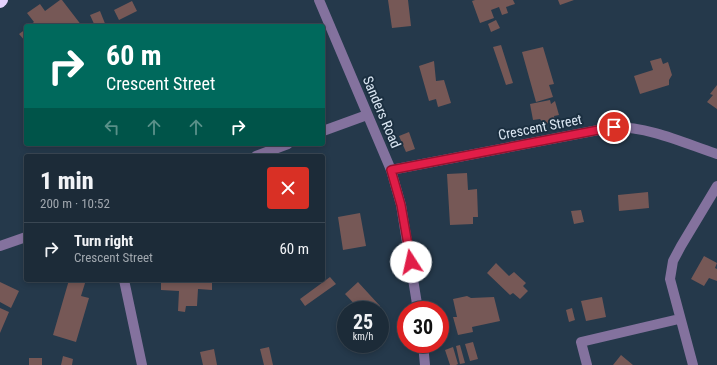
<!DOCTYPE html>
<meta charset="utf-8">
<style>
:root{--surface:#1c2b38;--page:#253340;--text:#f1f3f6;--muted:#a0a7ae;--line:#3a4753}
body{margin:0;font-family:"Roboto Condensed",sans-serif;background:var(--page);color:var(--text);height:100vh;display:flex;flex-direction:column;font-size:15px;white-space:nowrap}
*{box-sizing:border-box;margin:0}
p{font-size:13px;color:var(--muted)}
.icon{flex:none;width:22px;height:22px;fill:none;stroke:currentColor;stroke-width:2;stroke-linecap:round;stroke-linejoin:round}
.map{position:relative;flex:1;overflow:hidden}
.panel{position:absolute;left:24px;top:154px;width:301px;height:128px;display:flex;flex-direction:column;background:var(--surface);border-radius:4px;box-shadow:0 2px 6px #0003,0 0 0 1px var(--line)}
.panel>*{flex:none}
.banner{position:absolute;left:24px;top:24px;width:301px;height:122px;border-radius:4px;box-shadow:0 2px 6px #0003,0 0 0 1px var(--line);background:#00695c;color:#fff;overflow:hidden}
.speed{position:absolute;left:337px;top:301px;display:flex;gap:8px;font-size:20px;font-weight:700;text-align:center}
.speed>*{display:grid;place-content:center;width:52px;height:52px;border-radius:50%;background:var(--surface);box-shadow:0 2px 6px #0003,0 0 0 1px var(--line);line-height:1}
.speed small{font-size:10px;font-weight:400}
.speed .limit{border:6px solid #d22;background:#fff;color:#111}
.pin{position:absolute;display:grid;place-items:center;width:34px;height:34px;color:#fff;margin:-17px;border:2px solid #fff;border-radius:50%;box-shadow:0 1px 4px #0007}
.me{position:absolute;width:44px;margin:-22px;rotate:350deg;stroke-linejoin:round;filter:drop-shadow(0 0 3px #0008)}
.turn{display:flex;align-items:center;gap:14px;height:84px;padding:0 16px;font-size:18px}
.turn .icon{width:52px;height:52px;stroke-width:2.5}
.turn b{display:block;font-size:28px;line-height:34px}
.lanes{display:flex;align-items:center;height:38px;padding:0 16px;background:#0003;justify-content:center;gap:20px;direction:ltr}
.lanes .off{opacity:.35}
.round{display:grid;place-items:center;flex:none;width:42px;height:42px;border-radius:4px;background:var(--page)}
.headline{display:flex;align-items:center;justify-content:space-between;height:68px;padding:0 16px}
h1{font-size:24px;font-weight:800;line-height:30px}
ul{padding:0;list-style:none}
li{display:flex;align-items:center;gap:12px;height:52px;padding:0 16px;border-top:1px solid var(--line)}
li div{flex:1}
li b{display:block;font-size:15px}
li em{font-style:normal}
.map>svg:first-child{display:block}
.building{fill:#765856}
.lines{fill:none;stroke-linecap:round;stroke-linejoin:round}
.minor{stroke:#84729e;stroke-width:10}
.highway{stroke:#e4d2fd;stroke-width:12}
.route-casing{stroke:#92132f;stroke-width:10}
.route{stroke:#e11d48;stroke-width:7}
.labels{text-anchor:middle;stroke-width:4;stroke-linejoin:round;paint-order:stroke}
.street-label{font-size:14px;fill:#dbe7f3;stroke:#1b2f40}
</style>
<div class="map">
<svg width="717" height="365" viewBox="0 0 717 365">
<rect width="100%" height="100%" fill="#25394b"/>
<!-- building -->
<path class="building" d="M60,0H62L82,26H29L34,22L27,13L40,4L45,11Z
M388,0H408L411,26L392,28Z
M475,0H513L515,4L506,7L508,13L502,15L499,7L491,10L494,18L480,23L472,1Z
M558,0H574L560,5Z
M132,1L137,11L119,20L114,10Z
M100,11L106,26H95L90,15Z
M496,20L500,28L491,32L488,24Z
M26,29V42L19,34Z
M501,45L513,83L506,85L493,47Z
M543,47L554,84L549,85L553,97L536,102L522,52Z
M661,58L663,64L668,62L672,75L669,80V85L640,94L634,76L653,70L650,61Z
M434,61L436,81L444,80L451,103L438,107L436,99L429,101L419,66Z
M717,85V109L707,102L713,95L710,94Z
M550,100L551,104L555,101L559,115L554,116L555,122L544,124L540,119L533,120L530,104Z
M409,132L415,149L406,152L399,136Z
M467,173L468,190L477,189L478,217H473V224L450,225L447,174Z
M648,192L649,208L619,211L618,195Z
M581,210L584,222L574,224L571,211Z
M360,213L366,246L343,250L338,217Z
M704,256L717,263L715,268L717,269V281L709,278L704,286L691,279Z
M496,263L509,276L514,272L526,283L523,286L528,291L520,299L513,293L510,295L487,273Z
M330,277L336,284L305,306L300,299Z
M69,280H86L81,296L89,298L76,342L53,335Z
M161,280H212V290L198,289L197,306H186L185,312L178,311L179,291L161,290Z
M0,282L19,291L11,308L0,302Z
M358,282L380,306L375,310H360L345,294Z
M467,296L471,298L494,297L500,321L472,327L473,332L458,335L453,317H457L453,299Z
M602,297L606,317L586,321L581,301Z
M0,308L9,312L0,333Z
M572,308L575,320L569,322L566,310Z
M473,342L478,359L470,361L465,344Z
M460,345L465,363L460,364L456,346Z
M269,347L273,365H264L260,349Z
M453,347L458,364L456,365H450L445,350Z
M214,349L217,365H203L200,352Z
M621,355L633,365H613Z
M63,356L73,359L72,365H61Z
M29,358H42V365H29Z"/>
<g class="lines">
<!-- minor -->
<path class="minor" d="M319,0L391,170L401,205L418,310
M323,131L367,115
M256,156L288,144
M391,170L614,127C650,127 684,143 717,154
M0,246L26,237
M124,280L142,365
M423,344L425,365
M587,365L581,342L679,319
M693,365L670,279L673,261L681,246L717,186"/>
<!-- highway -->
<path class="highway" d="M0,2L2,0"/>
</g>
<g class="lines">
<defs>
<path id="route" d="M411,262L401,205L391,170L614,127"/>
</defs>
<!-- route casing -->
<use href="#route" class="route-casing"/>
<!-- route -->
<use href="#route" class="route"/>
</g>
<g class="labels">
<!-- street labels -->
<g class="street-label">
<text transform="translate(382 112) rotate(67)" y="5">Sanders Road</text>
<text transform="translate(540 127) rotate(-11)" y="5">Crescent Street</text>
</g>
</g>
</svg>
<div class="speed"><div>25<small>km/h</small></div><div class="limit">30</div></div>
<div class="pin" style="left:614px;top:127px;background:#d93025"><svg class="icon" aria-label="arrive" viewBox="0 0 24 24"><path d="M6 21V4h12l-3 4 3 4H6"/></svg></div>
<svg class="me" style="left:411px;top:262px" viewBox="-20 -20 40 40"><circle r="19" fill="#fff"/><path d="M0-13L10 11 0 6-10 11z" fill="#e11d48"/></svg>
<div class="banner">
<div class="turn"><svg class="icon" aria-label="right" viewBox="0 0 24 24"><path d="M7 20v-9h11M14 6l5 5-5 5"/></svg><div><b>60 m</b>Crescent Street</div></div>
<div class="lanes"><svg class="icon off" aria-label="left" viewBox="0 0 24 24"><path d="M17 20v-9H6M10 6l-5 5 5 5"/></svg><svg class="icon off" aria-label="ahead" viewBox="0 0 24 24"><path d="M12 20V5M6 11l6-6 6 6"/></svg><svg class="icon off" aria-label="ahead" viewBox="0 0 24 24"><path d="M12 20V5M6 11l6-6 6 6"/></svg><svg class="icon" aria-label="right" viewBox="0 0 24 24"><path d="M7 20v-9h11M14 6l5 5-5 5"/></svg></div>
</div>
<section class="panel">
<div class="headline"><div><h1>1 min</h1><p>200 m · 10:52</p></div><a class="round" style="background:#d93025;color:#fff"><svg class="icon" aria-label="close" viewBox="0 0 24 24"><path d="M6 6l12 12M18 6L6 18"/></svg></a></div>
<ul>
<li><svg class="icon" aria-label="right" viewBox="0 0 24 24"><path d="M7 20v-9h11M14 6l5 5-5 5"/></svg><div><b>Turn right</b><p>Crescent Street</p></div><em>60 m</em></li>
</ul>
</section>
</div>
